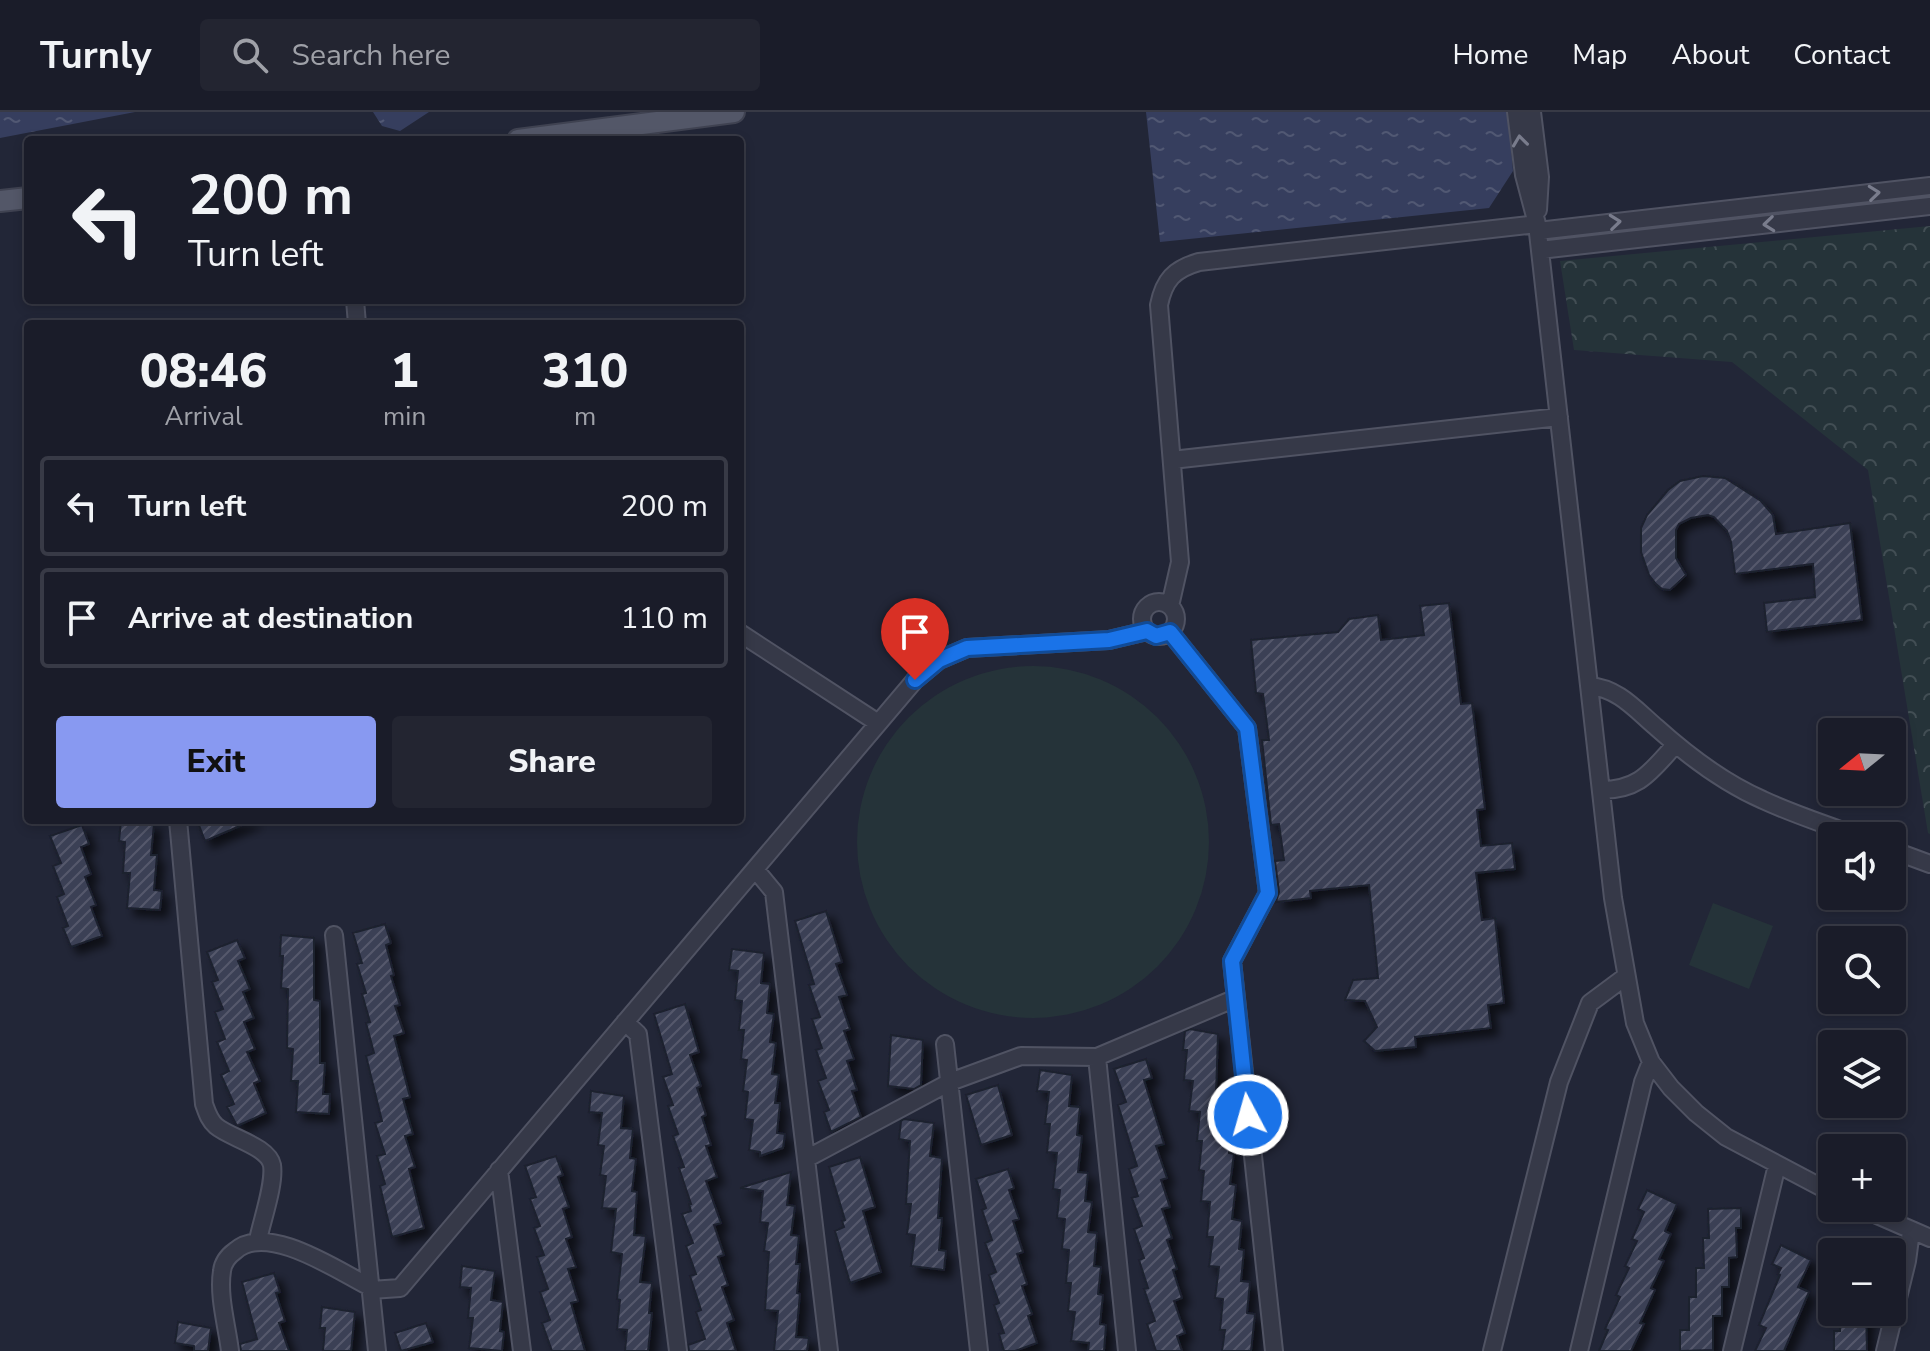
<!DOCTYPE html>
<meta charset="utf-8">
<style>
:root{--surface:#1a1c29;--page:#232531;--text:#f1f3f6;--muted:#9fa1a8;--line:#383a46;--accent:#8899f1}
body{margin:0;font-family:"Nunito Sans",sans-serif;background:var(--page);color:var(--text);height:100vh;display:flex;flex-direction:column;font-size:30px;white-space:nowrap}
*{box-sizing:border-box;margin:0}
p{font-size:26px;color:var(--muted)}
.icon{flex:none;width:44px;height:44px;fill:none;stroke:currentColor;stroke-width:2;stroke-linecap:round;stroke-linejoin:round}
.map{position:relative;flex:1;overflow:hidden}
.details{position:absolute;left:24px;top:208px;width:720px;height:504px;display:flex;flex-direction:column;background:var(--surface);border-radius:8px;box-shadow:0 4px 12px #0003,0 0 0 2px var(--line)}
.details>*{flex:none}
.top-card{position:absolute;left:24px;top:24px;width:720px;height:168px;border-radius:8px;box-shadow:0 4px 12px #0003,0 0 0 2px var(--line);background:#1a1c29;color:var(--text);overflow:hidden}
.needle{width:52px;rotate:252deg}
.tools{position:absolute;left:1818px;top:606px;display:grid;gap:16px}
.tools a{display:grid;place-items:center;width:88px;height:88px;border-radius:8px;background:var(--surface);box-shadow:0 4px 12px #0003,0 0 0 2px var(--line);font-size:40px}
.pin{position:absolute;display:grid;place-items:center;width:68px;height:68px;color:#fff;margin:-82px -34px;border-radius:50% 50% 50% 0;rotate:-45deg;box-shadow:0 0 8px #0007}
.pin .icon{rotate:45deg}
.me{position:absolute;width:88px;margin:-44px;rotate:354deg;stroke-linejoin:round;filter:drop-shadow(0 0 6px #0008)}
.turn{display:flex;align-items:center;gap:28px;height:168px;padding:0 32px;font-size:36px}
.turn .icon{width:104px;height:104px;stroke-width:2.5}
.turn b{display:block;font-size:56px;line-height:68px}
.eta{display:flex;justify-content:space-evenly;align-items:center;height:136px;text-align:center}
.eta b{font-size:48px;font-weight:800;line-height:56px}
.action{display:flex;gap:16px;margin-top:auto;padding:16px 32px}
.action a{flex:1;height:92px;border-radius:8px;background:var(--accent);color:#111;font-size:32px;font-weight:800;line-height:92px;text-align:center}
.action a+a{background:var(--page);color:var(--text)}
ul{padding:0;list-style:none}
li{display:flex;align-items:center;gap:24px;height:100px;margin:0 16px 12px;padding:0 16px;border:4px solid var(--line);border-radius:8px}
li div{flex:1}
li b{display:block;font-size:30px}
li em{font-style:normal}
header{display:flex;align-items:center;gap:48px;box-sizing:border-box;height:112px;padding:0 40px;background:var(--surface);border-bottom:2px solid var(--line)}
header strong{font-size:38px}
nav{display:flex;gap:44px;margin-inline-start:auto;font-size:28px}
.search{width:560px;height:72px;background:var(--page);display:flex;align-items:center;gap:20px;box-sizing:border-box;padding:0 28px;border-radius:8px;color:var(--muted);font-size:30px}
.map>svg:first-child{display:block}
.green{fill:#253339}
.forest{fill:url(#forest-crowns)}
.water{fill:url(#water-ripples)}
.building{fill:url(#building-hatch);stroke:#1d202f;stroke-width:2;filter:url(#shadow)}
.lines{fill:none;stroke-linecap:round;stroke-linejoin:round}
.minor-casing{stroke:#505363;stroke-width:20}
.major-casing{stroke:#3f4251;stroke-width:24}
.minor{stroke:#363948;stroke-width:16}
.major{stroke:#535768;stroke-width:20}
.oneway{stroke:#797c8c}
.route-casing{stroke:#114b97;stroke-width:20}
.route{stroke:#1a73e8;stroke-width:14}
</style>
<header>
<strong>Turnly</strong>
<div class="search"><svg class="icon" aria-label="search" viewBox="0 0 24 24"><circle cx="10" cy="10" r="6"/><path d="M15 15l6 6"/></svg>Search here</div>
<nav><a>Home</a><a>Map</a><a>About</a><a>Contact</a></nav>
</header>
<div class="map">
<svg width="1930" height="1239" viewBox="0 0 1930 1239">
<defs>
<pattern id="forest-crowns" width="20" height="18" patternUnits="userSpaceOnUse" patternTransform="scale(2)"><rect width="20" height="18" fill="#253339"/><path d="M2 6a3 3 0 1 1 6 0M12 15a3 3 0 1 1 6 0" fill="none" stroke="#424e54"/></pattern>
<pattern id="water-ripples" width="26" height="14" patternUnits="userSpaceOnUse" patternTransform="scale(2)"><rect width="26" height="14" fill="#363e5e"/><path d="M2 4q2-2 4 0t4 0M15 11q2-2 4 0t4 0" fill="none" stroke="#515873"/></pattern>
<pattern id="building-hatch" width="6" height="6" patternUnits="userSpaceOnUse" patternTransform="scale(2)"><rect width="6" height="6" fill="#3b4055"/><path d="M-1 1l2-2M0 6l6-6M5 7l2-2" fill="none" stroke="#55596c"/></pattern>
<filter id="shadow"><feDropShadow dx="7" dy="7" stdDeviation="4" flood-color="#0009"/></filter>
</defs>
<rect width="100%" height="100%" fill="#222637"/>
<!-- green -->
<path class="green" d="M857 730a176 176 0 1 1 352 0a176 176 0 1 1-352 0Z
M1713,791L1773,814L1749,877L1689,853Z"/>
<!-- forest -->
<path class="forest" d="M1930,114V722L1928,721L1868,358L1732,250L1574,238L1560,149Z"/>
<!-- water -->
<path class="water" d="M0,0H135L0,26Z
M373,0H429L400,19L382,14Z
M1146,0H1508L1513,59L1489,96L1160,130Z"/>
<!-- building -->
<path class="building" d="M1703,364L1725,366L1761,389L1773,403L1776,422L1850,411L1862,508L1767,520L1764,491L1815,485L1813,452L1735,462L1731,430L1727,419L1714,405L1708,403L1691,406L1679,412L1676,418V446L1686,463L1670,478L1662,477L1656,472L1649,463L1641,440V416L1647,403L1668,378L1680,369Z
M1449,491L1461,592L1472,591L1485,697L1477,698L1481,734L1512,731L1515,757L1476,761L1482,808L1495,806L1504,891L1488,893L1491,916L1415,925L1416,935L1375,939L1364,929L1377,915L1365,889L1345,888L1353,868L1378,866L1369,773L1310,779L1311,786L1276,790L1279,780L1275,749L1284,748L1279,712L1271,713L1262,628H1269L1263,582L1256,581L1251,528L1338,520L1349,507L1378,503L1381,528L1424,523L1420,494Z
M197,708H254L205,729Z
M121,709L154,712L151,743H157L154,778L162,779L160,798L127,796L130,761H123L125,730L119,729Z
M82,713L89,732L81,735L91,762L85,765L96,793L91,795L102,824L71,835L63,816L68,814L57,785L64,782L53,754L61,751L50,724Z
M826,799L842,850L836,852L847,883L839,885L850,917L844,919L854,947L847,949L857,978L852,979L861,1005L831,1020L824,1000L829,998L818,969L826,966L816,938L822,936L812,907L820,905L809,873L814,872L795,809Z
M385,812L391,831L386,833L394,863L391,864L400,893L395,894L404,921L394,924L410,985L403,987L413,1022L405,1024L415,1055L409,1057L424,1116L392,1125L380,1074L385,1072L377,1044L385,1042L375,1011L382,1009L366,944L374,941L366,911L370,910L362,882L366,881L357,852L362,851L353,821Z
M281,823L314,826V888L320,889V951H325L323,982H330L329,1002L296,1000L298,969H291L293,937L287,936L288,877L281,876L283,844H280Z
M237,828L245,846L238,849L250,877L243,880L254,906L244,910L255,937L247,940L260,969L254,971L266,1001L237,1014L227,995L234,992L221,963L229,959L217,930L225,927L215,900L223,897L212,870L218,868L207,840Z
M732,837L764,841L761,871L770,872L767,901L774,902L770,930L776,931L772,962L779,963L775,991H780L777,1021L785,1022L783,1036L760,1044V1040L749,1038L753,1008L745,1007L748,980L743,979L747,948L741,947L744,918H739L742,889L735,888L738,859L729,858Z
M685,892L699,940L690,943L701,974L697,976L706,1003L702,1005L711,1033L706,1034L717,1065L706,1069L721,1111L714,1113L724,1143L718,1145L728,1173L722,1175L734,1208L727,1211L736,1239H689L688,1233L705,1227L696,1200L701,1198L690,1164L696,1162L686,1134L693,1131L682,1102L691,1099L689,1092H691L679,1056L684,1055L673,1024L678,1022L668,994L673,993L663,965L672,962L654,902Z
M1190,917L1218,922L1216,982L1224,983L1221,1011L1232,1013L1229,1041L1234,1042L1230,1072L1236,1073L1232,1107L1242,1109L1239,1137L1244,1138L1241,1169L1250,1170L1247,1201L1255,1202L1251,1239H1222L1225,1218H1220L1223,1187L1215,1186L1219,1155L1209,1154L1213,1125H1207L1210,1090L1201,1089L1204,1059L1199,1058L1202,1029H1197L1200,1000L1189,999L1193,969L1184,968L1187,938H1183L1185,919Z
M891,923L923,928L921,973L914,977L888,974Z
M1146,947L1152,966L1144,968L1164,1032L1156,1034L1167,1066L1161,1068L1170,1095L1162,1097L1172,1126L1167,1128L1177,1157L1173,1158L1182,1186L1174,1189L1185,1221L1177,1224L1182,1239H1156L1147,1212L1155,1209L1144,1177L1148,1176L1139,1148L1144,1146L1134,1117L1142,1114L1132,1086L1138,1084L1129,1057L1137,1054L1118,993L1126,990L1114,957Z
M1040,958L1072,963L1069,994L1080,995L1077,1023L1082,1024L1078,1060L1088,1061L1085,1089L1092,1090L1088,1120L1097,1121L1094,1154L1101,1155L1098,1182L1103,1183L1100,1212L1106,1213L1104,1239H1088L1089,1231L1071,1229L1075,1200L1068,1199L1071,1171H1066L1069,1138L1062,1137L1065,1107L1057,1106L1060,1078L1053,1077L1057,1041L1047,1040L1050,1012H1045L1049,980L1037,979Z
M998,973L1012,1023L981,1033L966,983Z
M591,979L624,984L621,1016L633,1017L630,1046L636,1047L632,1079L637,1080L634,1123L646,1124L640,1170L652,1171L649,1201H652L648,1239H625L627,1218L617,1217L620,1188L617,1187L622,1142L611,1140L616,1097L602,1096L606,1064L600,1063L604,1034L598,1033L602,1001L589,1000Z
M904,1007L934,1011L930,1044L942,1046L938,1106H942L939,1138L946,1139L944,1158L911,1154L915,1123L907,1122L911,1092H906L910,1029L899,1027L901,1009Z
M556,1044L563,1063L558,1065L569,1095L563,1097L572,1125L566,1127L576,1155L568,1157L578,1189L571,1191L585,1239H552L542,1211L550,1208L540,1180L548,1177L537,1145L544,1143L534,1116L540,1114L530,1087L536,1085L525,1054Z
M860,1045L875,1095L863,1099L881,1160L850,1171L835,1119L844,1115L842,1109L845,1108L829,1055Z
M1008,1057L1014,1076L1009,1078L1019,1107L1013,1109L1023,1140L1017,1142L1027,1172L1022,1174L1032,1202L1028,1204L1037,1231L1015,1239H1004L999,1222L1004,1221L994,1193L999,1191L989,1163L996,1160L985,1131L992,1128L982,1098L986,1096L976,1067Z
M791,1060L787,1093L795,1094L791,1123L799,1124L796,1152H800L797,1181L800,1182L796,1225L809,1226L807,1239H774L778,1199L765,1198L769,1140L764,1139L768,1111L760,1110L763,1079L740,1076Z
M1647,1078L1677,1092L1665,1119L1671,1122L1659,1147L1664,1149L1651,1176L1655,1178L1640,1211L1644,1212L1631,1239H1599L1608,1218L1605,1217L1620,1185L1616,1183L1629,1156L1625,1154L1637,1129L1632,1127L1644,1100L1638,1097Z
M1741,1096V1116H1736L1737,1145L1729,1146V1175H1722V1204H1713V1238L1680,1239V1218H1689V1185H1696V1156H1704L1703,1126H1709L1708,1097Z
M1781,1133L1811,1148L1798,1175L1809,1180L1784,1239H1755L1766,1216L1759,1213L1780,1163L1778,1162L1781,1156L1772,1152Z
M462,1154L495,1159L491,1188L503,1190L500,1219L504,1220L502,1239L469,1236L473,1206H468L471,1176L460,1175Z
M274,1161L280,1180L276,1181L285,1209L279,1211L289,1239H241L240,1232L257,1227L242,1170Z
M322,1195L355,1200L351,1239H323L325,1216H320Z
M1840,1200H1866L1867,1239H1834V1219H1840Z
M178,1210L211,1216L208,1239H194V1234L175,1231Z
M426,1211L433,1230L401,1239L395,1221Z"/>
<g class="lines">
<defs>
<path id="minor" d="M1516,0L1524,63L1537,112L1613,786L1635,911L1651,950L1671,976L1696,1001L1726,1025L1832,1081
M1532,0L1540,65L1538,98
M1538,119L1930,74
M1540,138L1930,94
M355,188L357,212
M1172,348L1559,305
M1142 507a17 17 0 1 1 34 0a17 17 0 1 1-34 0Z
M1170,494L1180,450L1159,193C1164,168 1174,157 1199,150L1537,112
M1170,520L1247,616L1268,781L1232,849L1274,1239
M740,521L878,611
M1589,574C1618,576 1635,597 1656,615C1687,643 1724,671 1763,688C1793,702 1825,712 1856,724
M1601,678C1640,678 1651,659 1675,633
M178,708L204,992C207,1000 209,1008 216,1014C230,1026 268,1034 272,1053C275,1072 262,1108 258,1128
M1892,738L1930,752
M755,757L774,780L829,1239
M334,823L377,1239
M625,910L638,922L678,1239
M945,932L979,1239
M1097,945L1127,1239
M806,1047L950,970L1021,944L1097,945L1236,886
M499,1058L522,1239
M1861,1096L1930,1126
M371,1178L400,1176L915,568L939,548L967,536L1109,528L1147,519
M230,1239C227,1214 218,1184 222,1159C223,1150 228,1144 235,1139C267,1110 338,1159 370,1175
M1492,1239L1559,970L1590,891L1625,865
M1579,1239L1643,970L1651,950
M1732,1239L1777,1053
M1885,1239L1907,1149L1911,1119"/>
<path id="major" d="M518,28L734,0
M0,89L28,86"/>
</defs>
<!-- minor casing -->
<use href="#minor" class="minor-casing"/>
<!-- major casing -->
<use href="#major" class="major-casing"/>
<!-- minor -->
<use href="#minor" class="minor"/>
<!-- major -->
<use href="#major" class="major"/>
</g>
<!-- one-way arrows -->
<defs><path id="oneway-chevron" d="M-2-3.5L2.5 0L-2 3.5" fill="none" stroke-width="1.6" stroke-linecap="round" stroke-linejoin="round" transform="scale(2)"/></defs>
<g class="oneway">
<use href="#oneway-chevron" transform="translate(1520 29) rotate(-97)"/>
<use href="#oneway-chevron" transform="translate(1874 81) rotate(-6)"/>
<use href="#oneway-chevron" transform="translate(1615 110) rotate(-6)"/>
<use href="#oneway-chevron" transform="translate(1769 112) rotate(174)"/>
</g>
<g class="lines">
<defs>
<path id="route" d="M915,568L939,548L967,536L1109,528L1147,519L1156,524L1170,520L1247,616L1268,781L1232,849L1248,1003"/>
</defs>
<!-- route casing -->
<use href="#route" class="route-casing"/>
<!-- route -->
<use href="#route" class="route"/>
</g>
</svg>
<div class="tools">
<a><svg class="needle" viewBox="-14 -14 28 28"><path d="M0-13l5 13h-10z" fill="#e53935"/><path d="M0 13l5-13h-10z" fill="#9fa1a8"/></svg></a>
<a><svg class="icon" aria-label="sound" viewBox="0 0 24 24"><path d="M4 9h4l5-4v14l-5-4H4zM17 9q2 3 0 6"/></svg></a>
<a><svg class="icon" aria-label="search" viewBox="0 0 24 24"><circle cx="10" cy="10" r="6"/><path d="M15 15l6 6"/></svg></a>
<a><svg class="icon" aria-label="layers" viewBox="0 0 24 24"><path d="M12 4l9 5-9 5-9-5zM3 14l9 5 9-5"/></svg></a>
<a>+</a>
<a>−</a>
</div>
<div class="pin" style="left:915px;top:568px;background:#d93025"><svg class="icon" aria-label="arrive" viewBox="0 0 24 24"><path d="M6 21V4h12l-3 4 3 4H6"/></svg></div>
<svg class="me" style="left:1248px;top:1003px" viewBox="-20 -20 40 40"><circle r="17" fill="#1a73e8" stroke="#fff" stroke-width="3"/><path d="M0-11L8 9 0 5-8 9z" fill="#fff"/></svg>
<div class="top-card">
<div class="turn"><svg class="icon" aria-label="left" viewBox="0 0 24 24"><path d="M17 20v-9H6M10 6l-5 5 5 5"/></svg><div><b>200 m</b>Turn left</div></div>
</div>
<section class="details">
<div class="eta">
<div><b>08:46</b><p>Arrival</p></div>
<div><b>1</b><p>min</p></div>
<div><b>310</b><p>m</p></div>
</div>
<ul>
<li><svg class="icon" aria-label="left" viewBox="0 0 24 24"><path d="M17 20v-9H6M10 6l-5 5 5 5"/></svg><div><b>Turn left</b></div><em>200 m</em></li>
<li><svg class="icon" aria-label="arrive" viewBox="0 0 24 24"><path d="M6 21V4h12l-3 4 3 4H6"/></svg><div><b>Arrive at destination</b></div><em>110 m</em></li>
</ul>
<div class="action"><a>Exit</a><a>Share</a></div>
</section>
</div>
